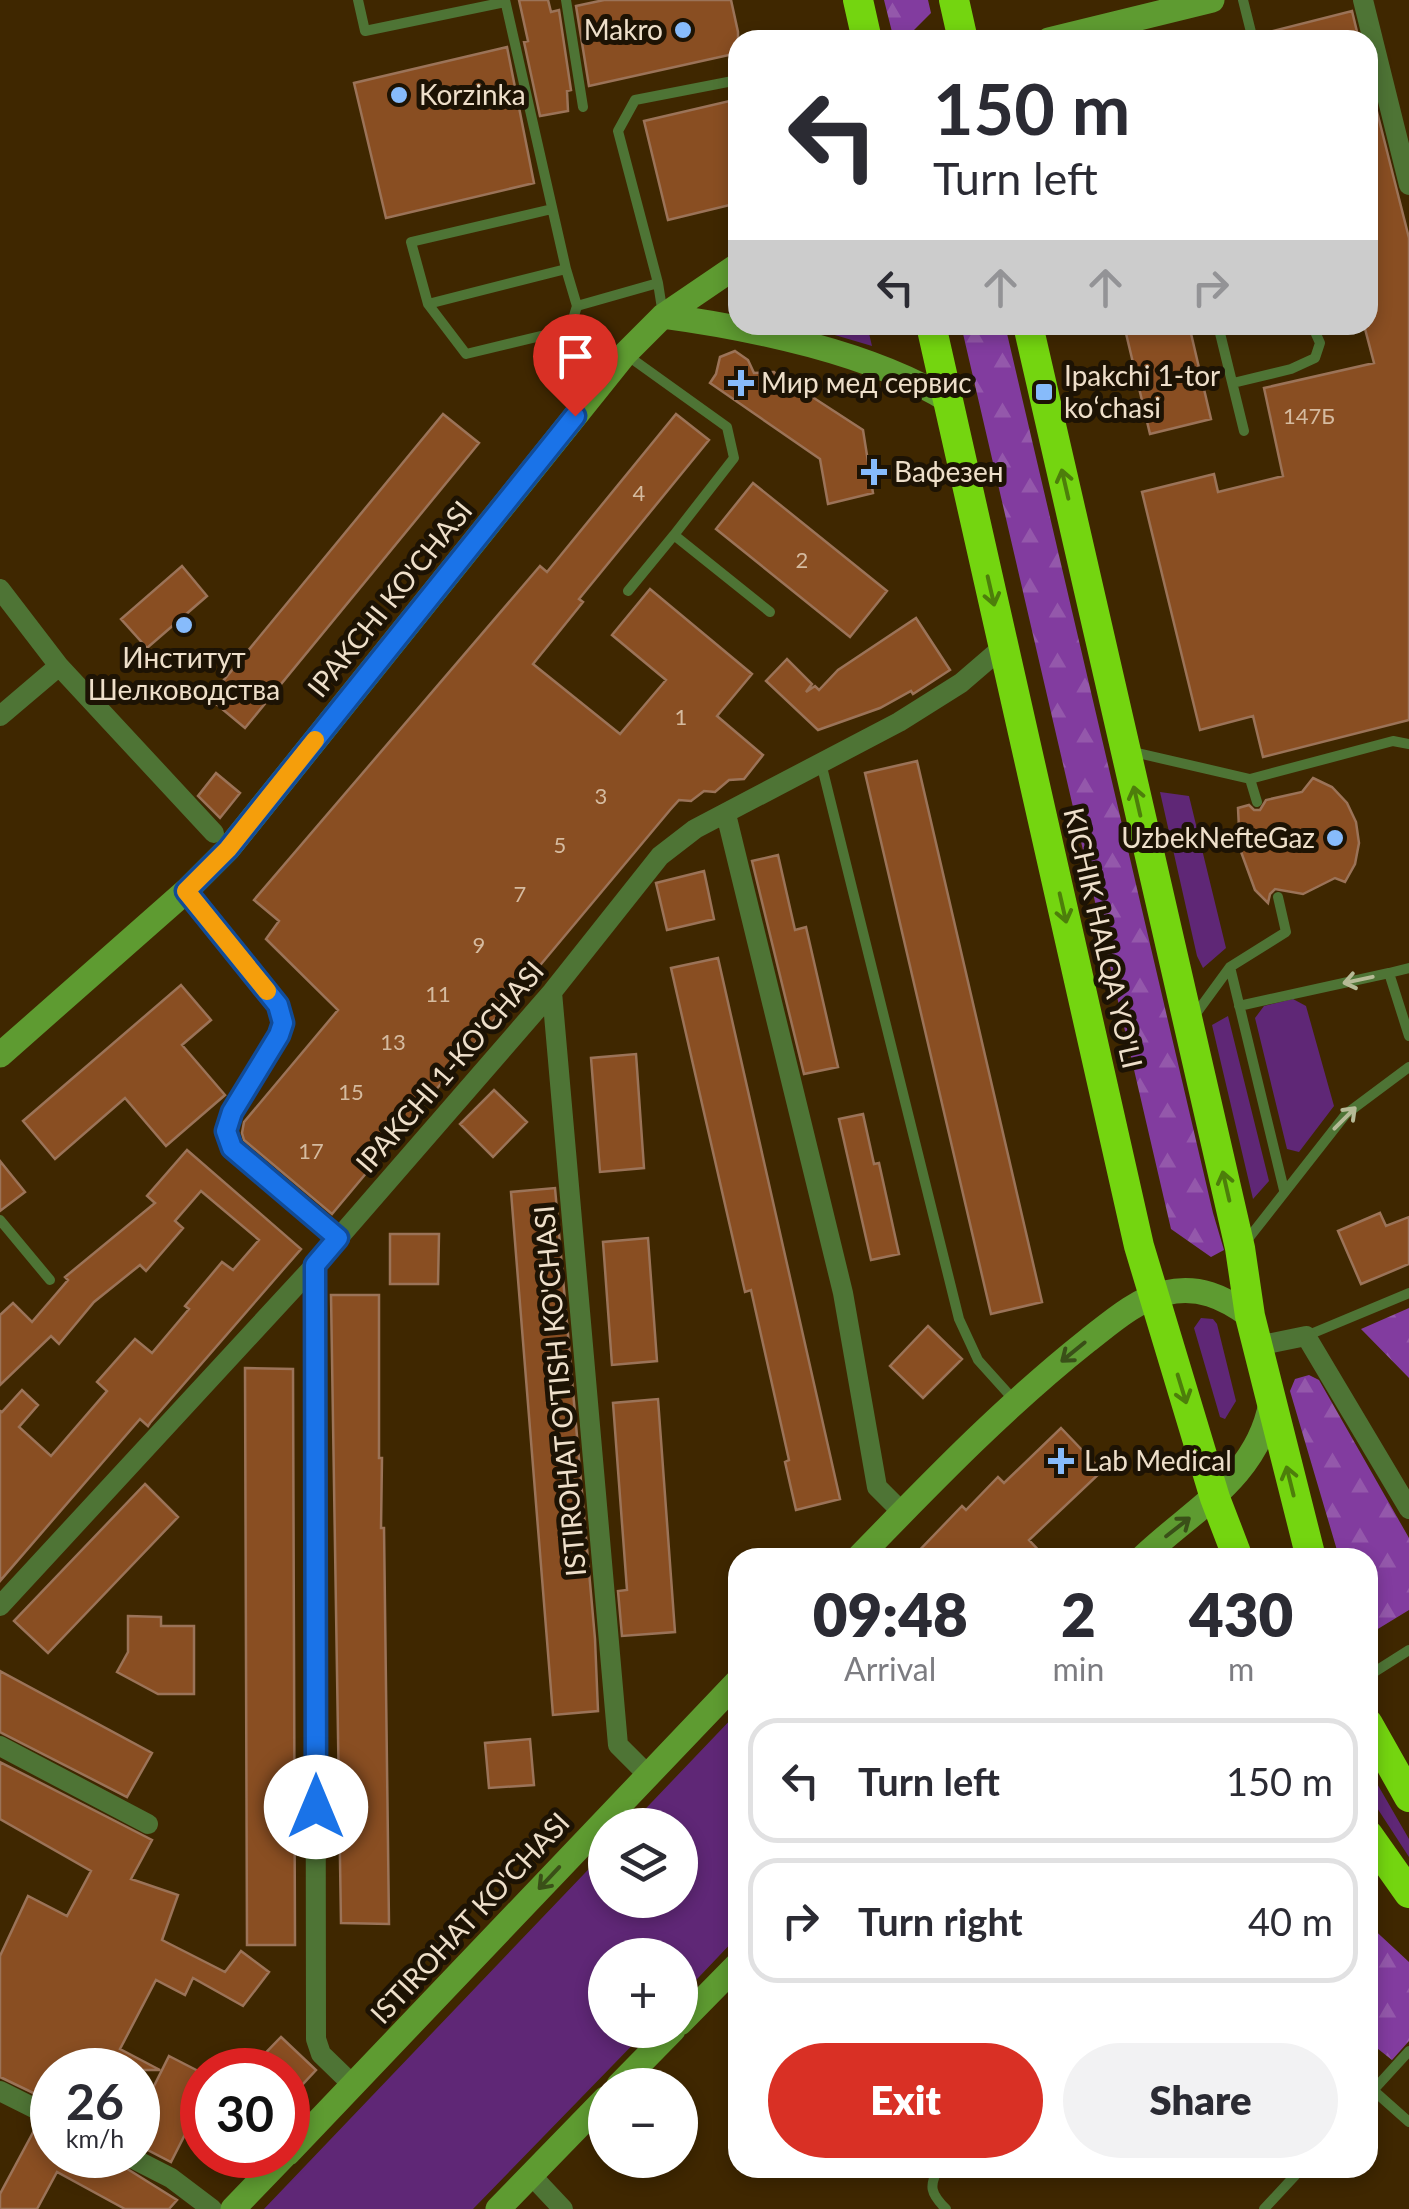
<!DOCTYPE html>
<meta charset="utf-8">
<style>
:root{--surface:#fff;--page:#f2f2f3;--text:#2b2b33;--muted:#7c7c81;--line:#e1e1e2;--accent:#d93025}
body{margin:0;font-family:Lato,sans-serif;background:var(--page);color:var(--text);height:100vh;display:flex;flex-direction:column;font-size:38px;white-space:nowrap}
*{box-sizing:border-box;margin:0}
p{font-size:32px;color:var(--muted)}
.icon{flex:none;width:55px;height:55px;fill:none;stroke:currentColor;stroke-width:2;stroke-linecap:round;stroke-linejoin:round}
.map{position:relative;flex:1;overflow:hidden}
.sheet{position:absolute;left:728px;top:1548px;width:650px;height:630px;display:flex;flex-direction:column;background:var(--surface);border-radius:30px;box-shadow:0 5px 15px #0003}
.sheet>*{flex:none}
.banner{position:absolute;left:728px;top:30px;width:650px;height:305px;border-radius:30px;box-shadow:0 5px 15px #0003;background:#fff;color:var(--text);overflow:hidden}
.buttons{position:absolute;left:588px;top:1808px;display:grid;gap:20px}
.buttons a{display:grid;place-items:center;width:110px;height:110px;border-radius:50%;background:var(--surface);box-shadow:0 5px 15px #0003;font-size:50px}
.speed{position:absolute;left:30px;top:2048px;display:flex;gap:20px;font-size:50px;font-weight:700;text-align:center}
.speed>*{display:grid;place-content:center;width:130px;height:130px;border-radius:50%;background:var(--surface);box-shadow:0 5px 15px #0003;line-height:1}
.speed small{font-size:25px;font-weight:400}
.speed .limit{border:15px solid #d22;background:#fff;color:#111}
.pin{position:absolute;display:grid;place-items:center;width:85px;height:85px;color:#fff;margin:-102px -42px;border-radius:50% 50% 50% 0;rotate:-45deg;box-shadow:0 0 10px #0007}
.pin .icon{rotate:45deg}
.me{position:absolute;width:110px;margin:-55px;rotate:0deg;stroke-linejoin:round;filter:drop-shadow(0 0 8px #0008)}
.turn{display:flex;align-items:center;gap:35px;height:210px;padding:0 40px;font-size:45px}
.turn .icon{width:130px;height:130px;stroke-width:2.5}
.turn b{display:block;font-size:70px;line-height:85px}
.lanes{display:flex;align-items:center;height:95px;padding:0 40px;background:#0003;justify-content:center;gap:50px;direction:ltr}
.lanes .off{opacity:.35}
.eta{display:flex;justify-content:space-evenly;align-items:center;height:170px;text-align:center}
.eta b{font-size:60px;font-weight:800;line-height:70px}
.button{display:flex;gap:20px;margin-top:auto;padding:20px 40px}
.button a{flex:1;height:115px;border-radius:60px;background:var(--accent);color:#fff;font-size:40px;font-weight:800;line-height:115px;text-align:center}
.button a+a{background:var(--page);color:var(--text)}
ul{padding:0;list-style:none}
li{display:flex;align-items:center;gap:30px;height:125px;margin:0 20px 15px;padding:0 20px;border:5px solid var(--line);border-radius:30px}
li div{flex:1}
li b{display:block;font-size:38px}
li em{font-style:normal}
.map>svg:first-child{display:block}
.green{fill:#5f2776}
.forest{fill:url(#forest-firs)}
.building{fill:#894e22;stroke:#9b7358;stroke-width:2.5}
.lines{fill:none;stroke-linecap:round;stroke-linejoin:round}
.lane{stroke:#4e7435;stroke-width:10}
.street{stroke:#4e7435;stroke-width:20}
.secondary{stroke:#5e9b31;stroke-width:25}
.highway{stroke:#74d510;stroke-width:30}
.oneway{stroke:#4d7e0b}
.oneway2{stroke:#b6ba96}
.oneway3{stroke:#3a5018}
.route-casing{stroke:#114b97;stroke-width:25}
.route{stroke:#1a73e8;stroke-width:18}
.slow{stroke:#f59e0b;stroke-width:18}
.poi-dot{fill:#87bbfb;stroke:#1d1304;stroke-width:4}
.labels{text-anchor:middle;stroke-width:10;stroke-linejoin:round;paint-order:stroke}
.number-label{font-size:22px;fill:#d5bba0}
.poi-label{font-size:28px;fill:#eedfca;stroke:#1d1304;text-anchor:start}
.street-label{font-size:28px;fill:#eedfca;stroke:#1d1304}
</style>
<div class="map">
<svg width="1409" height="2209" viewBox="0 0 1409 2209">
<defs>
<pattern id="forest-firs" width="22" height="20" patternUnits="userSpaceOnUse" patternTransform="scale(2.5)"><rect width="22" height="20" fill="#823c9f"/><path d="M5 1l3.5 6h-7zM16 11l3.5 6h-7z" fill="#9458ab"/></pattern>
</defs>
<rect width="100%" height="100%" fill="#3f2700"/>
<!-- green -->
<path class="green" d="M801,325H867L872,346Z
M1160,792L1189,796L1226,948L1203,968L1197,956Z
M1293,999L1306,1006L1334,1106L1299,1152L1287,1149L1255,1018L1264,1006Z
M1228,1016L1269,1181L1253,1199L1212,1025Z
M1201,1318L1213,1319L1217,1324L1236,1401L1225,1419L1220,1417L1194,1328Z
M737,1713V1937L680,1997V1955H605V2030H647L473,2209H264L605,1852V1900H680V1825H630Z
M1368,1768L1409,1839V1857L1368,1794Z"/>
<!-- forest -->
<path class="forest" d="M884,0H928L931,13L904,40H894Z
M961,325H1005L1213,1213L1224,1250L1211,1257L1171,1229Z
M1409,1308V1378L1361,1329Z
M1309,1375L1319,1380L1409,1538V1610L1368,1635V1558L1339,1557L1290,1391L1295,1379Z
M1368,1924L1409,1962V2041L1392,2060L1368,2041Z"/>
<!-- building -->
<path class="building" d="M519,0H548L551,12L559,10L571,90L567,91L568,111L540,116L524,42L528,41Z
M604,0H731L738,32V53L589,86L576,6Z
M1352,11L1359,40H1266L1265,33Z
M507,47L534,183L386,218L354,83Z
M738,99V203L668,220L644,121Z
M1374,100L1409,238V720L1263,757L1253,716L1200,730L1142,492L1214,474L1218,492L1283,476L1264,388L1374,363L1364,325H1368V101Z
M1124,325H1189L1211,419L1150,434Z
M735,351L748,360L754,373L774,372L793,391L797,387L863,430L873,493L828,504L820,459L710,383L716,374L720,357Z
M443,414L479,443L245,728L209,698Z
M676,414L709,440L579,599L583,602L533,664L620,734L666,680L612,635L650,589L752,674L717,716L763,755L744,779L729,780L715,792L704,791L691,801L679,800L670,810L332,1214L244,1140L242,1133L244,1122L338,1010L266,939L279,921L254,900L540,566L547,572Z
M753,483L887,591L850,637L716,529Z
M182,566L207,596L147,648L121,619Z
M916,618L950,670L913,694L911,691L880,708L818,730L766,681L787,659L812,684L806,692L815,686L819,690L838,670Z
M917,761L1042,1302L991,1314L865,773Z
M216,773L240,793L220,818L198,796Z
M1313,778L1332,787L1347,803L1356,822L1359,843L1355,864L1345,882L1335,878L1303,894L1275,889L1270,894L1268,903L1255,890L1240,849L1238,808L1249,805L1254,810H1260L1266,800L1302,792Z
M778,855L795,930L806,927L838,1067L804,1074L752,861Z
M704,871L714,919L667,930L656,883Z
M718,958L840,1499L796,1510L785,1462L789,1460L751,1290L745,1292L671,968Z
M181,985L211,1020L182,1045L225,1095L166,1146L125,1098L55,1159L23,1121Z
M636,1054L644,1168L600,1172L591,1058Z
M494,1090L527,1122L493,1157L460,1124Z
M863,1114L874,1164L879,1163L899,1254L871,1260L839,1119Z
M187,1150L301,1249L150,1423L148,1426L140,1419L0,1581V1411L2,1412L22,1390L38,1405L19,1427L51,1456L107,1391L97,1382L135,1339L152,1353L189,1309L185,1306L222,1262L233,1270L259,1240L201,1191L175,1221L183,1228L146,1271L140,1265L94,1302L59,1344L51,1336L0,1385V1315L13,1303L32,1322L68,1280L65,1277L155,1203L147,1196Z
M0,1161L25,1192L0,1211Z
M555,1188L595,1639L598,1711L553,1715L511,1192Z
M1380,1213L1386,1226L1409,1217V1264L1361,1284L1338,1231Z
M390,1234H439L438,1284H390Z
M648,1238L657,1361L612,1365L603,1242Z
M331,1295H379V1458H382L381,1528H384L389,1924L341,1923Z
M928,1326L962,1359L923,1398L890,1366Z
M245,1368L293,1369L295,1945H247Z
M658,1399L675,1632L622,1636L618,1591L627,1590L613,1403Z
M1061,1428L1102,1471L1029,1540L1046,1558H912L962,1506L966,1510L998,1477L1004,1483Z
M145,1484L178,1517L48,1653L14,1621Z
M128,1616L161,1617V1626H194V1694H158L117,1672L128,1652Z
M0,1671L152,1753L127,1797L0,1732Z
M530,1739L534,1785L489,1788L485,1743Z
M0,1762L152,1840L131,1879L178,1895L162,1940L225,1972L241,1951L269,1972L243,2006L193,1978L185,1995L156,1980L120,2049L160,2070H52V2102L0,2077V1956L28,1896L67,1916L91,1871L0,1819Z
M281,2037L316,2070L288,2100V2070H249Z
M169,2056L202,2073V2101L171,2162L138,2145V2118Z
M37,2125L52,2131V2155H105L177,2200L169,2209H125L57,2172L37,2209H0V2194Z"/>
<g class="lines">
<!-- lane -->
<path class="lane" d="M358,0L365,31L505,2
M505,0L566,269
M566,0L583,107
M1243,0L1253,40
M552,209L411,242L428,304L466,354L570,329L577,306
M428,304L566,269L577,306L658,283
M663,315L658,283L618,131L635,100L738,80
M1218,325L1244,431
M1219,331L1249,325
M628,356L727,427L734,458L674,535L770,612
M1233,383L1291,369L1315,358L1320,343L1312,325
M628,591L674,535
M1129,751L1250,779L1257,802
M821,763L959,1319L978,1360L1014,1400
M1250,779L1393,741L1409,744
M1230,967L1284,1190
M1389,973L1409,968
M1239,1006L1389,973L1409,1036
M1192,1019L1230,967L1286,932L1278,897
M0,1220L50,1280
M1244,1244L1346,1114L1409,1067
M1306,1336L1409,1293
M1368,1676L1409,1650
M1373,2090L1409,2122
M1368,2096L1409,2051
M939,2168C928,2186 931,2194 946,2209
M1264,2209L1302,2168"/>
<!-- street -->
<path class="street" d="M1363,0L1409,185
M0,589L59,666L214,833
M0,716L59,666
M726,814L843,1293L877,1487L902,1512
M186,891L278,1005L283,1023L279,1035L232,1113L226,1131L233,1148L338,1238
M552,992L618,1745L647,1774
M315,1265L316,2039L321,2054L353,2085
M1257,1346L1306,1336L1409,1509
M0,1606L315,1265L552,992L660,856L695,829L899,722L961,683L1004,646
M0,1746L148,1824
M0,2091L52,2117
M126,2155L171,2178L212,2209
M531,2175L563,2209"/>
<!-- secondary -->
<path class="secondary" d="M1049,40L1212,0
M663,316C752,328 873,353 949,401
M0,1055L186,891L228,849L625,354L663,316L738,265
M858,1558C932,1482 1004,1407 1087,1341C1109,1324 1137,1299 1165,1293C1198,1285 1224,1297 1250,1316
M1142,1558C1193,1509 1257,1478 1271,1403
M680,2023L738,1964
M619,2085L673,2030
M288,2153L738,1681
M233,2209L285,2155
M498,2209L605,2099"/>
<!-- highway -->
<path class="highway" d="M858,0L867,40
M954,0L963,40
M931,325L1139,1246L1215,1498L1238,1558
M1028,325L1240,1248L1250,1316L1311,1558
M1368,1724L1409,1797
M1368,1835L1409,1893"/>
</g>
<!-- one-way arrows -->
<defs><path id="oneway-shaft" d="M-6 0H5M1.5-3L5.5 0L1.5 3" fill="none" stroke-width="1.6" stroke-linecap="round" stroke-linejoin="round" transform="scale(2.5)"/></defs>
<g class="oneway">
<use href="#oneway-shaft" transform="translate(1065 484) rotate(-103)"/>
<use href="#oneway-shaft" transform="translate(991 591) rotate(77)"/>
<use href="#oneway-shaft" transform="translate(1137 801) rotate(-103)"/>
<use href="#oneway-shaft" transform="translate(1063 908) rotate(77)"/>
<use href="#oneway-shaft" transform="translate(1226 1186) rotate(-103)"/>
<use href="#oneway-shaft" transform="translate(1182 1389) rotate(73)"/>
<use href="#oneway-shaft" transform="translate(1290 1481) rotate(-104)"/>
</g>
<g class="oneway2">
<use href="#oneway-shaft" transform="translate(1358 980) rotate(168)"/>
<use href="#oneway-shaft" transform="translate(1345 1118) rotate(-45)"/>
</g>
<g class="oneway3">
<use href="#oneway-shaft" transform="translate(1073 1352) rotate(141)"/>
<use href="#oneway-shaft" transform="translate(1178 1527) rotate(-38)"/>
<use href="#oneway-shaft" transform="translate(549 1878) rotate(133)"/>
</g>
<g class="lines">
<defs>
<path id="route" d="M316,1807L315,1265L338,1238L232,1148L226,1131L232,1112L279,1035L283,1023L278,1005L186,891L228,849L575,416"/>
</defs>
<!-- route casing -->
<use href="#route" class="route-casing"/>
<!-- route -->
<use href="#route" class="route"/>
<!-- slow -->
<path class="slow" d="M267,991L186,891L228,849L315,740"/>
</g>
<!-- markers -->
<g class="poi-dot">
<circle cx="683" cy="30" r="10"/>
<circle cx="399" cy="95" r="10"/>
<path d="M736 368h10v10h10v10h-10v10h-10v-10h-10v-10h10z"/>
<rect x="1034" y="382" width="20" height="20" rx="5"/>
<path d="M869 457h10v10h10v10h-10v10h-10v-10h-10v-10h10z"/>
<circle cx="184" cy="625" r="10"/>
<circle cx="1335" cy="838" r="10"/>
<path d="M1056 1446h10v10h10v10h-10v10h-10v-10h-10v-10h10z"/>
</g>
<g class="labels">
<!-- number labels -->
<g class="number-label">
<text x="1309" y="424">147Б</text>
<text x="639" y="501">4</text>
<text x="802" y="568">2</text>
<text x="681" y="725">1</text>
<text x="601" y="804">3</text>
<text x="560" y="853">5</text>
<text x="520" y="902">7</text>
<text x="479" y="953">9</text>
<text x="438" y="1002">11</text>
<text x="393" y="1050">13</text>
<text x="351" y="1100">15</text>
<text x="311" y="1159">17</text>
</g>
<!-- poi labels -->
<g class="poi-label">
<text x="663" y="40" text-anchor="end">Makro</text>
<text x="419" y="105">Korzinka</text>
<text x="1064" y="386">Ipakchi 1-tor<tspan x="1064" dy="32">koʻchasi</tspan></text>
<text x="761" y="393">Мир мед сервис</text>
<text x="894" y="482">Вафезен</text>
<text x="184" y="668" text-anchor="middle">Институт<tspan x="184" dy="32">Шелководства</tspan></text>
<text x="1315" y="848" text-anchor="end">UzbekNefteGaz</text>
<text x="1084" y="1471">Lab Medical</text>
</g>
<!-- street labels -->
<g class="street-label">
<text transform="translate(390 599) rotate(-51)" y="10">IPAKCHI KO'CHASI</text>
<text transform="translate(1103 938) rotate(77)" y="10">KICHIK HALQA YO'LI</text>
<text transform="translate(450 1067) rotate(-49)" y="10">IPAKCHI 1-KO'CHASI</text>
<text transform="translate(560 1391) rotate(-95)" y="10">ISTIROHAT O'TISH KO'CHASI</text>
<text transform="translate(470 1918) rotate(-47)" y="10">ISTIROHAT KO'CHASI</text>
</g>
</g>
</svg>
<div class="buttons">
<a><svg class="icon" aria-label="layers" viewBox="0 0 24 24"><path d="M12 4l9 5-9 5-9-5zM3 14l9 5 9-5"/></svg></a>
<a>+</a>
<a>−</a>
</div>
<div class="speed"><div>26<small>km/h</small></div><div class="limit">30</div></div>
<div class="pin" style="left:575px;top:416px;background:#d93025"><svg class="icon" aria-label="arrive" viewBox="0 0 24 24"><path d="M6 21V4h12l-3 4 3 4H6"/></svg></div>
<svg class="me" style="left:316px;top:1807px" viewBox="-20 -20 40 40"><circle r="19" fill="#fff"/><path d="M0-13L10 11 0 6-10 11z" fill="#1a73e8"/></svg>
<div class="banner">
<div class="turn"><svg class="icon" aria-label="left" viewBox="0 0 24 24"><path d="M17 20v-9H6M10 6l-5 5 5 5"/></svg><div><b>150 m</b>Turn left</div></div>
<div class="lanes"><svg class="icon" aria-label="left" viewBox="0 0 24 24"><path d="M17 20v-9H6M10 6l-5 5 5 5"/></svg><svg class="icon off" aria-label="ahead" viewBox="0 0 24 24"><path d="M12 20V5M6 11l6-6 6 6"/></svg><svg class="icon off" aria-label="ahead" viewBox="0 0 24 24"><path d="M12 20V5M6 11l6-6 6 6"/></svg><svg class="icon off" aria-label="right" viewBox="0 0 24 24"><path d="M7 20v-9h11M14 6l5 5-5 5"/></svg></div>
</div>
<section class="sheet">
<div class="eta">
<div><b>09:48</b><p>Arrival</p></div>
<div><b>2</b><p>min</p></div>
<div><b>430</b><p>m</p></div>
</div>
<ul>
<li><svg class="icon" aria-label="left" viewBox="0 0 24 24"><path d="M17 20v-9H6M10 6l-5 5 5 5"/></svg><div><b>Turn left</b></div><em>150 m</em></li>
<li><svg class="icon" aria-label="right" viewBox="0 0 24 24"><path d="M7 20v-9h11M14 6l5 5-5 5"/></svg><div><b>Turn right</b></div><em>40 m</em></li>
</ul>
<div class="button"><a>Exit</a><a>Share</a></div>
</section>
</div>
